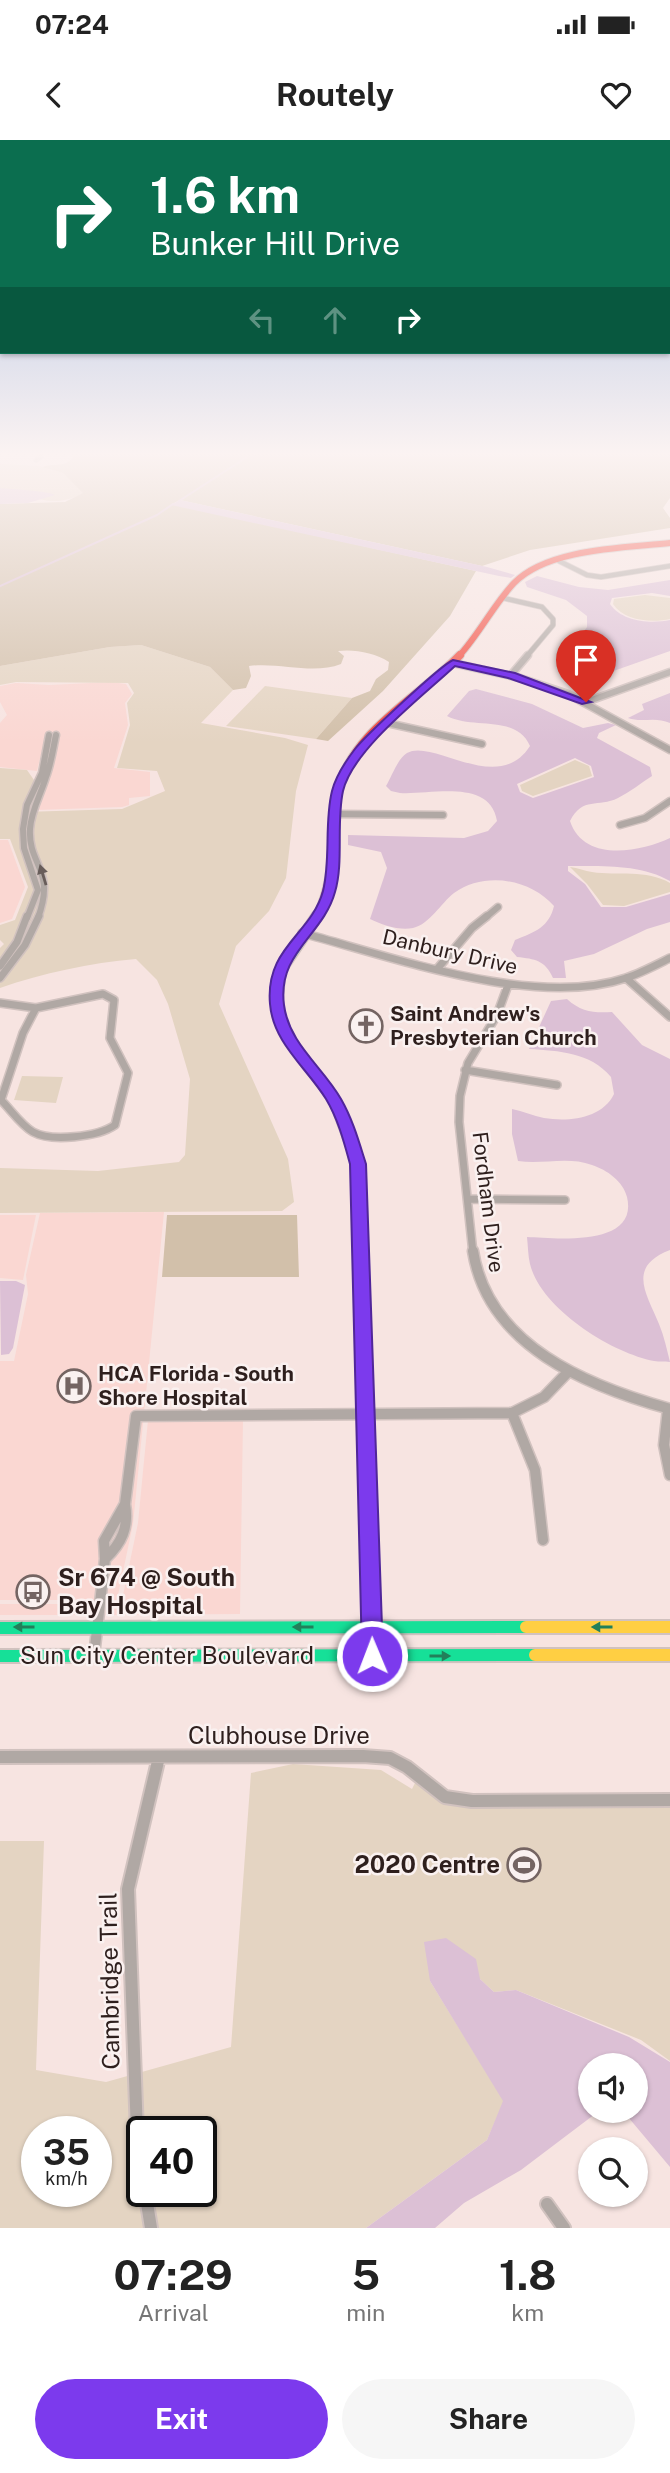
<!DOCTYPE html>
<style>
:root{--surface:#fff;--page:#f6f6f6;--text:#222;--muted:#767676;--accent:#7c3aed}
body{margin:0;font-family:"Public Sans",sans-serif;background:var(--page);color:var(--text);height:100vh;display:flex;flex-direction:column;font-size:26px;white-space:nowrap}
*{box-sizing:border-box;margin:0}
p{font-size:23px;color:var(--muted)}
.icon{flex:none;width:38px;height:38px;fill:none;stroke:currentColor;stroke-width:2;stroke-linecap:round;stroke-linejoin:round}
.map{position:relative;height:2088px;overflow:hidden}
.sheet{display:flex;flex-direction:column;background:var(--surface);flex:1}
.sheet>*{flex:none}
.banner{position:absolute;left:0px;top:0px;width:670px;height:214px;box-shadow:0 2px 5px #0004;background:#0b6e4f;color:#fff;overflow:hidden}
.tools{position:absolute;left:578px;top:1913px;display:grid;gap:14px}
.tools a{display:grid;place-items:center;width:70px;height:70px;border-radius:50%;background:var(--surface);box-shadow:0 2px 5px #0004;font-size:35px}
.speed{position:absolute;left:21px;top:1976px;display:flex;gap:14px;font-size:35px;font-weight:700;text-align:center}
.speed>*{display:grid;place-content:center;width:91px;height:91px;border-radius:50%;background:var(--surface);box-shadow:0 2px 5px #0004;line-height:1}
.speed small{font-size:18px;font-weight:400}
.speed .limit{border:4px solid #111;border-radius:10px;background:#fff;color:#111}
.pin{position:absolute;display:grid;place-items:center;width:60px;height:60px;color:#fff;margin:-72px -30px;border-radius:50% 50% 50% 0;rotate:-45deg;box-shadow:0 0 7px #0007}
.pin .icon{rotate:45deg}
.me{position:absolute;width:77px;margin:-38px;rotate:359deg;stroke-linejoin:round;filter:drop-shadow(0 0 5px #0008)}
.turn{display:flex;align-items:center;gap:24px;height:147px;padding:0 35px;font-size:32px}
.turn .icon{width:91px;height:91px;stroke-width:2.5}
.turn b{display:block;font-size:49px;line-height:60px}
.lanes{display:flex;align-items:center;height:66px;padding:0 35px;background:#0003;justify-content:center;gap:35px;direction:ltr}
.lanes .off{opacity:.35}
.eta{display:flex;justify-content:space-evenly;align-items:center;height:119px;text-align:center}
.eta b{font-size:42px;font-weight:700;line-height:49px}
.action{display:flex;gap:14px;margin-top:auto;padding:14px 35px}
.action a{flex:1;height:80px;border-radius:42px;background:var(--accent);color:#fff;font-size:28px;font-weight:700;line-height:80px;text-align:center}
.action a+a{background:var(--page);color:var(--text)}
.status{display:flex;justify-content:space-between;align-items:center;height:49px;padding:0 35px;background:var(--surface);direction:ltr}
.status svg{height:19px;fill:currentColor}
header{display:flex;justify-content:space-between;align-items:center;height:91px;padding:0 35px;background:var(--surface);font-size:32px;font-weight:700}
.map>svg:first-child{display:block}
.built{fill:#fad7d2}
.green{fill:#e4d4c2;fill-rule:evenodd}
.forest{fill:#d2c0aa}
.water{fill:#dcc0d5;fill-rule:evenodd}
.lines{fill:none;stroke-linecap:round;stroke-linejoin:round}
.stream{stroke:#dcc0d5;stroke-width:2}
.street-far4-casing{stroke:#d1c2bf;stroke-width:6}
.street-far3-casing{stroke:#d1c2bf;stroke-width:9}
.street-far2-casing{stroke:#d1c2bf;stroke-width:10}
.street-far1-casing{stroke:#d1c2bf;stroke-width:13}
.street-casing{stroke:#d1c2bf;stroke-width:16}
.fast-far1-casing{stroke:#d1c2bf;stroke-width:13}
.fast-casing{stroke:#d1c2bf;stroke-width:16}
.slow-casing{stroke:#d1c2bf;stroke-width:16}
.jam-far1-casing{stroke:#d1c2bf;stroke-width:8}
.jam-casing{stroke:#d1c2bf;stroke-width:10}
.street-far4{stroke:#b0a8a4;stroke-width:4.5}
.street-far3{stroke:#b0a8a4;stroke-width:6}
.street-far2{stroke:#b0a8a4;stroke-width:7}
.street-far1{stroke:#b0a8a4;stroke-width:10}
.street{stroke:#b0a8a4;stroke-width:12}
.fast-far1{stroke:#16e098;stroke-width:10}
.fast{stroke:#16e098;stroke-width:12}
.slow{stroke:#ffcf43;stroke-width:12}
.jam-far1{stroke:#f24e42;stroke-width:6}
.jam{stroke:#f24e42;stroke-width:8}
.oneway{fill:#685d5a}
.oneway2{fill:#22805a}
.route{fill:#7c3aed;stroke:#51269a;stroke-width:2}
.labels{text-anchor:middle;stroke-width:5;stroke-linejoin:round;paint-order:stroke}
.street-label{font-size:21px;fill:#2e1f1d;stroke:#faf1f0}
.poi-label{font-size:21px;font-weight:bold;fill:#2e1f1d;stroke:#faf1f0;text-anchor:start}
.near-poi-label{font-size:24px;font-weight:bold;fill:#2e1f1d;stroke:#faf1f0;text-anchor:start}
.near-street-label{font-size:24px;fill:#2e1f1d;stroke:#faf1f0}
</style>
<div class="status"><b>07:24</b><svg viewBox="0 0 49 12"><path d="M0 12V9h3v3zM5 12V6h3v6zM10 12V3h3v9zM15 12V0h3v12zM26 1h20v11H26zM47 4h2v5h-2z"/></svg></div>
<header><svg class="icon" aria-label="back" viewBox="0 0 24 24"><path d="M15 5l-7 7 7 7"/></svg>Routely<svg class="icon" aria-label="heart" viewBox="0 0 24 24"><path d="M12 20l-8-8c-3-5 5-10 8-4 3-6 11-1 8 4z"/></svg></header>
<div class="map">
<svg width="670" height="2088" viewBox="0 0 670 2088">
<rect width="100%" height="100%" fill="#f7e4e1"/>
<!-- built -->
<path class="built" d="M111,542L126,544L132,554L125,563L128,585L114,628L150,632V656L129,658V665L122,667L36,670L51,633L53,594L50,599L51,594H46L37,631L0,627V583L7,575L0,562V546L16,543L49,545Z
M0,700H8L25,747L12,779L0,783Z
M164,1072L133,1384L117,1460H0V1221H14L28,1154L26,1135L40,1073Z
M0,1075H36L23,1140L0,1138Z
M243,1279L240,1474L104,1475L105,1464H118L122,1460L138,1383L148,1280Z
M0,1464H94L93,1475H0Z"/>
<!-- green -->
<path class="green" d="M0,324L39,326L63,333L84,353C48,371 36,354 0,349Z
M645,455L670,458V479C652,483 624,481 613,464L614,459Z
M141,505L210,527L233,550L201,583L285,598L308,605L296,651L286,738L269,771L236,806L219,864L288,1019L294,1062L282,1071L0,1073V1028L98,1031L179,1022L185,1015L190,939L168,864L157,840L136,819C90,823 43,833 0,848V808L4,804L0,800V785L15,780L28,747L10,699H0V628L27,630L34,640L23,672L122,669L165,651L157,631L117,628L130,585L127,563L134,553L128,543L16,542L0,545V526L110,507Z
M265,546L352,558L316,599L226,586Z
M575,620L589,626L592,636L533,656L522,651L520,645Z
M570,727C578,728 585,731 592,732C618,736 646,729 670,743V752L624,766L603,765L587,744Z
M22,936L63,937L56,963L14,960Z
M293,1624L381,1630L412,1649L416,1641L458,1665L670,1666V1921L641,1900L516,1850L494,1852L480,1839L430,1841L504,1961L487,2000L366,2088H0V1701H44L36,1930L106,1942L231,1907L251,1633ZM37,1992H96V2051H37ZM142,1992H201V2051H142Z"/>
<!-- forest -->
<path class="forest" d="M75,311H670V358L663,368L670,378V388L530,410L482,426L180,360L172,364L476,431L450,476L383,551L328,601L316,599L352,558L370,551L376,539L388,530L389,522C375,513 355,509 338,511L344,516L341,524C313,535 280,522 249,526L251,536L246,548L233,550L210,527L141,505L110,507L0,526V364L65,362L83,353L63,333L42,327C56,322 70,330 75,311Z
M167,1075H297L299,1137H162Z"/>
<!-- water -->
<path class="water" d="M0,348C11,349 48,351 55,355L28,363L0,364Z
M180,360L487,427L515,435L511,438L499,436L171,365Z
M537,436L579,447L608,450L670,440V456L652,453L612,458L610,464C622,482 651,484 670,480V511L591,539L561,531L559,527L587,487V476L566,460L527,447L525,442Z
M476,549L532,564L583,588L608,583L616,585L599,593L597,598L650,627L652,636C641,643 630,652 618,658C598,668 583,656 570,681C584,723 640,712 670,698V741C641,724 601,726 568,726V731L585,744L601,767H626L670,754V782L647,789L594,814L564,821L566,838H553C545,820 535,819 517,817L511,810L515,800C535,792 549,787 554,766C530,739 485,731 454,753C441,763 430,784 413,788C400,791 382,785 370,779L387,728L381,712L348,705V695L464,698L488,691L497,681C490,638 431,655 400,653L391,651L386,646C392,636 398,618 407,613C433,598 498,656 530,606C516,574 474,590 447,576L469,551ZM575,618L591,626L594,637L533,658L520,652L517,644Z
M670,553V583C655,576 642,583 628,578L644,570L642,564Z
M567,859C581,872 594,873 612,872L642,905L670,919V1110C626,1127 647,1154 659,1184C664,1196 667,1210 670,1222C664,1221 660,1222 654,1221C612,1213 541,1169 530,1124C528,1116 528,1106 527,1097C554,1098 639,1108 627,1057C623,1041 607,1030 592,1025C567,1016 542,1025 518,1021L512,994V969C523,971 533,976 544,978C568,982 602,979 614,954L611,937C590,912 559,911 529,909L551,861Z
M0,1141H16L25,1145L13,1208L9,1214L1,1215Z
M446,1798L476,1819L480,1839L494,1852L516,1850L629,1897L670,1922V2027L623,1971L635,1970V1925H590V1970L599,1971L521,2030L464,2063L435,2088H366L487,2000L503,1961L430,1841L424,1802Z"/>
<g class="lines">
<!-- stream -->
<path class="stream" d="M179,361L247,317L251,311
M0,446L157,375L173,364"/>
<defs>
<path id="street-far4" d="M36,320L41,316L39,311
M559,421L587,435L601,437L670,426
M503,458L542,467L553,479V485L527,516"/>
<path id="street-far3" d="M453,523L520,538L568,554L670,610
M511,535L528,515
M586,562L670,532
M387,583L482,604
M335,674L443,675
M620,685L645,678L670,661
M27,778L38,750L24,708L23,689L27,665L42,633L49,595
M38,778C56,729 28,726 30,689C31,671 41,654 46,637C51,624 53,609 56,595
M485,778L498,767"/>
<path id="street-far2" d="M302,793C393,817 535,869 626,838C641,833 656,825 670,818
M0,826L17,802L27,776
M438,828L472,788L487,776
M0,838L25,805L39,776
M626,838L670,877
M103,854L114,860L110,898L128,933L115,985C98,997 51,1002 33,992C21,985 11,970 1,960L23,893L36,868Z
M0,863L36,868
M465,930L557,945
M468,1059L565,1060
M473,1113L459,982L460,956L468,923L497,875L508,845"/>
<path id="street-far1" d="M473,1111C488,1206 587,1246 670,1269
M668,1269L664,1305L670,1335
M512,1273L535,1330L543,1400
M125,1364C129,1387 122,1403 105,1419L104,1401Z
M125,1364L136,1276L512,1273L544,1257L568,1232
M94,1516L105,1419"/>
<path id="street" d="M0,1617L363,1616L390,1618L407,1627L445,1657L472,1661L670,1660
M142,2025L137,1993L128,1749L159,1617
M145,2051L151,2088
M547,2064L564,2088"/>
<path id="fast-far1" d="M317,776L280,831L277,865L280,879L292,903L334,959L358,1024L360,1113"/>
<path id="fast" d="M360,1111L364,1246
M0,1488L526,1487
M0,1516L535,1515"/>
<path id="slow" d="M364,1246L372,1516
M526,1487H670
M535,1515H670"/>
<path id="jam-far1" d="M459,516C480,493 494,464 514,443C548,408 625,408 670,403"/>
<path id="jam" d="M317,776C338,734 328,698 337,654C351,591 419,558 460,515"/>
</defs>
<!-- street-far4 casing -->
<use href="#street-far4" class="street-far4-casing"/>
<!-- street-far3 casing -->
<use href="#street-far3" class="street-far3-casing"/>
<!-- street-far2 casing -->
<use href="#street-far2" class="street-far2-casing"/>
<!-- street-far1 casing -->
<use href="#street-far1" class="street-far1-casing"/>
<!-- street casing -->
<use href="#street" class="street-casing"/>
<!-- fast-far1 casing -->
<use href="#fast-far1" class="fast-far1-casing"/>
<!-- fast casing -->
<use href="#fast" class="fast-casing"/>
<!-- slow casing -->
<use href="#slow" class="slow-casing"/>
<!-- jam-far1 casing -->
<use href="#jam-far1" class="jam-far1-casing"/>
<!-- jam casing -->
<use href="#jam" class="jam-casing"/>
<!-- street-far4 -->
<use href="#street-far4" class="street-far4"/>
<!-- street-far3 -->
<use href="#street-far3" class="street-far3"/>
<!-- street-far2 -->
<use href="#street-far2" class="street-far2"/>
<!-- street-far1 -->
<use href="#street-far1" class="street-far1"/>
<!-- street -->
<use href="#street" class="street"/>
<!-- fast-far1 -->
<use href="#fast-far1" class="fast-far1"/>
<!-- fast -->
<use href="#fast" class="fast"/>
<!-- slow -->
<use href="#slow" class="slow"/>
<!-- jam-far1 -->
<use href="#jam-far1" class="jam-far1"/>
<!-- jam -->
<use href="#jam" class="jam"/>
</g>
<!-- one-way arrows -->
<defs><path id="oneway-solid" d="M-6-.8H1V-3.2L6.5 0L1 3.2V.8H-6Z" transform="scale(1.75)"/></defs>
<use class="oneway" href="#oneway-solid" transform="translate(43 735) rotate(-107)"/>
<g class="oneway2">
<use href="#oneway-solid" transform="translate(24 1487) rotate(180)"/>
<use href="#oneway-solid" transform="translate(303 1487) rotate(180)"/>
<use href="#oneway-solid" transform="translate(602 1487) rotate(180)"/>
<use href="#oneway-solid" transform="translate(440 1516)"/>
</g>
<!-- sky -->
<linearGradient id="sky" x2="0" y2="1"><stop stop-color="#a3b9e0"/><stop offset="0.52" stop-color="#fbf3f2"/><stop offset="1" stop-color="#fbf3f2" stop-opacity="0"/></linearGradient>
<rect width="670" height="603" fill="url(#sky)"/>
<!-- route -->
<path class="route" d="M453,520L515,533L591,562L582,564L508,538L455,526C423,556 353,609 343,651C336,683 344,722 335,752C323,796 277,812 284,865C289,904 323,927 341,959C353,980 359,1002 366,1024L383,1516L379,1523L372,1525L365,1523L362,1516L350,1024C344,1002 338,979 326,959C307,928 273,903 270,864C265,807 311,795 323,751C331,719 324,683 332,651C336,635 345,622 355,609C365,596 441,525 453,520Z"/>
<!-- icons -->
<defs>
<symbol id="church-ring" viewBox="-11 -11 22 22"><circle r="9.5" fill="#faf1f0" stroke="#746462" stroke-width="1.5"/><path d="M-1.2-6h2.4v3.5h3.3v2.4h-3.3V6h-2.4V-.1h-3.3v-2.4h3.3Z" fill="#746462"/></symbol>
<symbol id="hospital-ring" viewBox="-11 -11 22 22"><circle r="9.5" fill="#faf1f0" stroke="#746462" stroke-width="1.5"/><path d="M-5-5h3v3.5h4V-5h3V5h-3V1.5h-4V5h-3Z" fill="#746462"/></symbol>
<symbol id="bus-ring" viewBox="-11 -11 22 22"><circle r="9.5" fill="#faf1f0" stroke="#746462" stroke-width="1.5"/><path d="M-5-6H5V4H4V6H2V4H-2V6H-4V4H-5ZM-3.5-4V0h7V-4ZM-3.5 1.2v1.5H-2V1.2ZM2 1.2v1.5H3.5V1.2Z" fill="#746462"/></symbol>
<symbol id="stadium-ring" viewBox="-11 -11 22 22"><circle r="9.5" fill="#faf1f0" stroke="#746462" stroke-width="1.5"/><path d="M0-5a6.5 5 0 1 0 0 10a6.5 5 0 1 0 0-10ZM-3.5-1.8h7v3.6h-7Z" fill="#746462"/></symbol>
</defs>
<g fill-rule="evenodd">
<use href="#church-ring" x="347" y="867" width="38" height="38"/>
<use href="#hospital-ring" x="55" y="1227" width="38" height="38"/>
<use href="#bus-ring" x="14" y="1433" width="38" height="38"/>
<use href="#stadium-ring" x="505" y="1706" width="38" height="38"/>
</g>
<g class="labels">
<!-- street labels -->
<g class="street-label">
<text transform="translate(450 812) rotate(13)" y="7">Danbury Drive</text>
<text transform="translate(488 1062) rotate(83)" y="7">Fordham Drive</text>
</g>
<!-- poi labels -->
<g class="poi-label">
<text x="390" y="881">Saint Andrew's<tspan x="390" dy="24">Presbyterian Church</tspan></text>
<text x="98" y="1241">HCA Florida - South<tspan x="98" dy="24">Shore Hospital</tspan></text>
</g>
<!-- near-poi labels -->
<g class="near-poi-label">
<text x="58" y="1446">Sr 674 @ South<tspan x="58" dy="28">Bay Hospital</tspan></text>
<text x="500" y="1733" text-anchor="end">2020 Centre</text>
</g>
<!-- near-street labels -->
<g class="near-street-label">
<text x="167" y="1524">Sun City Center Boulevard</text>
<text x="279" y="1604">Clubhouse Drive</text>
<text transform="translate(110 1841) rotate(-91)" y="8">Cambridge Trail</text>
</g>
</g>
</svg>
<div class="tools">
<a><svg class="icon" aria-label="sound" viewBox="0 0 24 24"><path d="M4 9h4l5-4v14l-5-4H4zM17 9q2 3 0 6"/></svg></a>
<a><svg class="icon" aria-label="search" viewBox="0 0 24 24"><circle cx="10" cy="10" r="6"/><path d="M15 15l6 6"/></svg></a>
</div>
<div class="speed"><div>35<small>km/h</small></div><div class="limit">40</div></div>
<div class="pin" style="left:586px;top:562px;background:#d93025"><svg class="icon" aria-label="arrive" viewBox="0 0 24 24"><path d="M6 21V4h12l-3 4 3 4H6"/></svg></div>
<svg class="me" style="left:372px;top:1516px" viewBox="-20 -20 40 40"><circle r="17" fill="#7c3aed" stroke="#fff" stroke-width="3"/><path d="M0-11L8 9 0 5-8 9z" fill="#fff"/></svg>
<div class="banner">
<div class="turn"><svg class="icon" aria-label="right" viewBox="0 0 24 24"><path d="M7 20v-9h11M14 6l5 5-5 5"/></svg><div><b>1.6 km</b>Bunker Hill Drive</div></div>
<div class="lanes"><svg class="icon off" aria-label="left" viewBox="0 0 24 24"><path d="M17 20v-9H6M10 6l-5 5 5 5"/></svg><svg class="icon off" aria-label="ahead" viewBox="0 0 24 24"><path d="M12 20V5M6 11l6-6 6 6"/></svg><svg class="icon" aria-label="right" viewBox="0 0 24 24"><path d="M7 20v-9h11M14 6l5 5-5 5"/></svg></div>
</div>
</div>
<section class="sheet">
<div class="eta">
<div><b>07:29</b><p>Arrival</p></div>
<div><b>5</b><p>min</p></div>
<div><b>1.8</b><p>km</p></div>
</div>
<div class="action"><a>Exit</a><a>Share</a></div>
</section>
